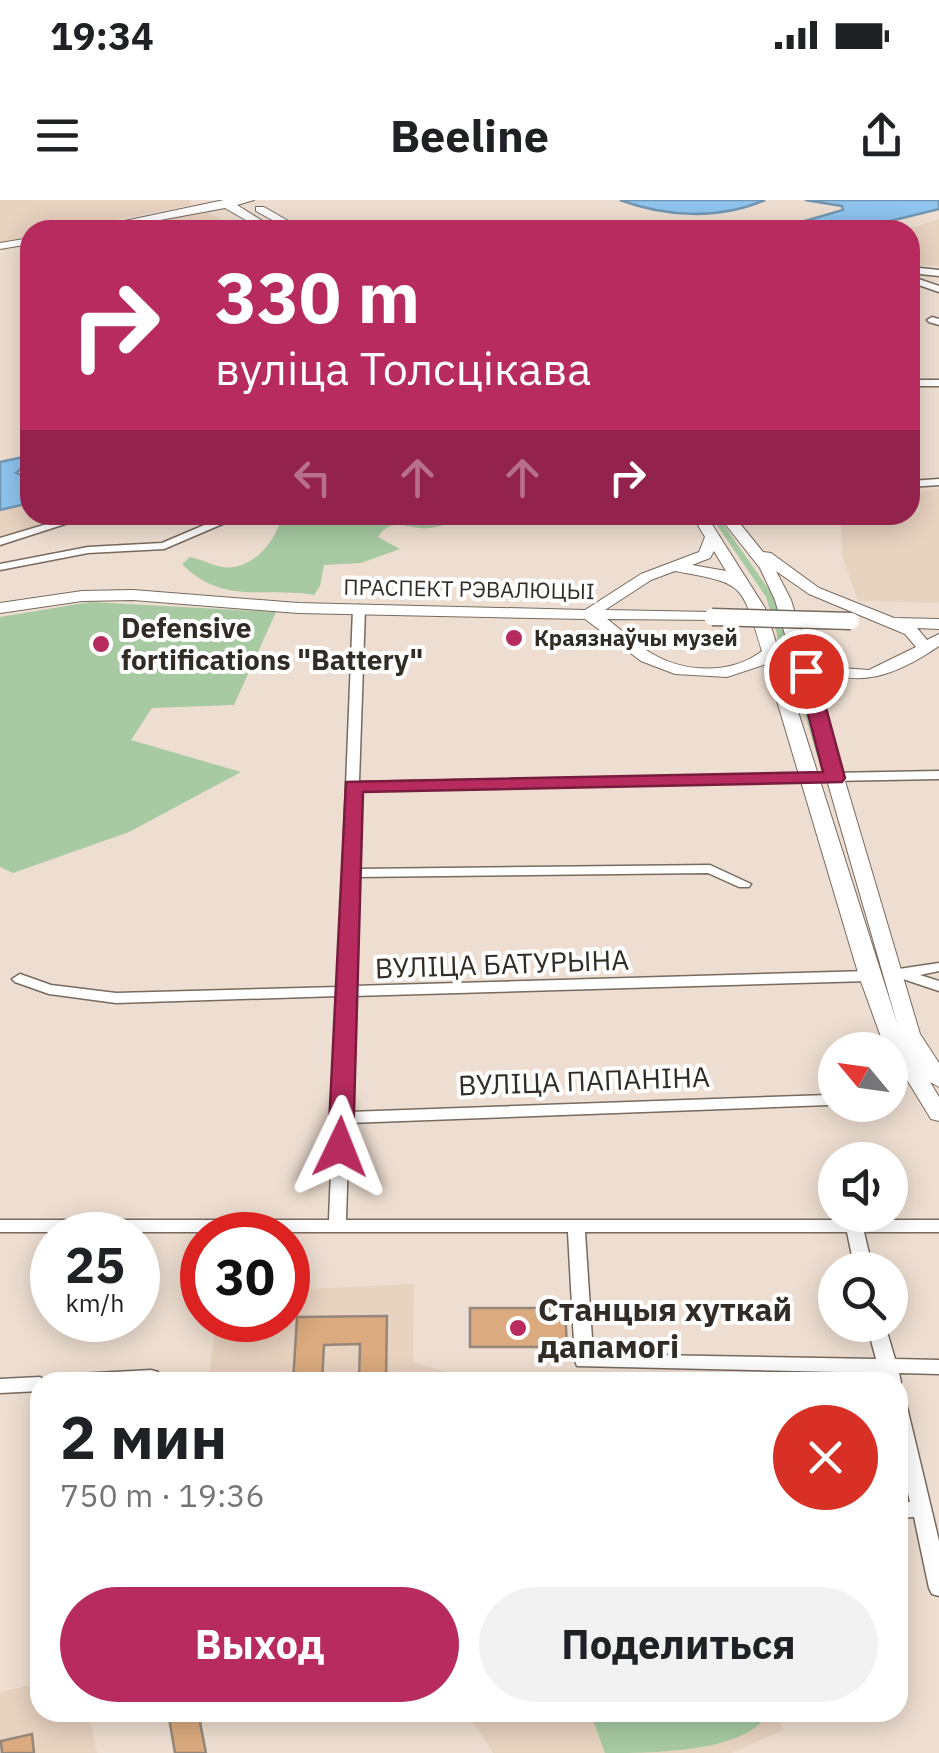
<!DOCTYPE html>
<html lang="ru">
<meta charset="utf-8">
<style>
:root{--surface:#fff;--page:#f2f2f2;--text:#202124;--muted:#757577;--accent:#b82b5f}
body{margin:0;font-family:"IBM Plex Sans",sans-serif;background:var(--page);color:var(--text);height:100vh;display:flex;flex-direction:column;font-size:38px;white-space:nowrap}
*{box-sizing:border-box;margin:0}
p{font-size:32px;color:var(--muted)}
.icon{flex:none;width:55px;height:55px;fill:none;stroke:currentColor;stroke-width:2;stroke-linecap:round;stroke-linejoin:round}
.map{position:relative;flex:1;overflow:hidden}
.drawer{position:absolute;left:30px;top:1172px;width:878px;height:350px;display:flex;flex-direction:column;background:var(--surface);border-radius:30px;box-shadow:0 5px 25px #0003}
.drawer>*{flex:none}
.guide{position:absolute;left:20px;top:20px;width:900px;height:305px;border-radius:30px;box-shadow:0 5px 25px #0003;background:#b82b5f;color:#fff;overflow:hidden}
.needle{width:65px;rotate:299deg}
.buttons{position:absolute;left:818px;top:832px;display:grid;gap:20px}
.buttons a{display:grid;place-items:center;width:90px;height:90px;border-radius:50%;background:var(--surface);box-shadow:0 5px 25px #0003;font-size:50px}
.speed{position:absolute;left:30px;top:1012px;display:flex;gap:20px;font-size:50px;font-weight:700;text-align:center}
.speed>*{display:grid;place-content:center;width:130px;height:130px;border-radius:50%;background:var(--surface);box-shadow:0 5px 25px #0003;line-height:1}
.speed small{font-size:25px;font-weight:400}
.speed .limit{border:15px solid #d22;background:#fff;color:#111}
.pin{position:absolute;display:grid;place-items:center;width:85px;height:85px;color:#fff;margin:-42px;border:5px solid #fff;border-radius:50%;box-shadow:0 2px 10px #0007}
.me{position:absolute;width:110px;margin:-55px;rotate:2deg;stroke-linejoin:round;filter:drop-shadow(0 0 8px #0008)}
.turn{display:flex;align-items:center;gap:35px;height:210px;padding:0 30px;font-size:45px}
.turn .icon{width:130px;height:130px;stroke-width:2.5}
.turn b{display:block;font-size:70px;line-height:85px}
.lanes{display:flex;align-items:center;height:95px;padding:0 30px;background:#0003;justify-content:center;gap:50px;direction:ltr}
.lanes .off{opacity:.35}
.round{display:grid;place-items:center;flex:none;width:105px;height:105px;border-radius:52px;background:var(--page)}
.headline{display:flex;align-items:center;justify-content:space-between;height:170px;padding:0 30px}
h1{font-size:60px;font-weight:700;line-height:75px}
.primary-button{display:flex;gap:20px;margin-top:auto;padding:20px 30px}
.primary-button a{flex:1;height:115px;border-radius:60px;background:var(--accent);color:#fff;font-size:40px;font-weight:700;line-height:115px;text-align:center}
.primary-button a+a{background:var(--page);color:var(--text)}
.status{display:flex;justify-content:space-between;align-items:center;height:70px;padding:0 50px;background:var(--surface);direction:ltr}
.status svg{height:28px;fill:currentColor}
header{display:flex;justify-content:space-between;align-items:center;height:130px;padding:0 30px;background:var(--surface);font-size:45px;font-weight:700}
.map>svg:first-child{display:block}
.built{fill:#e8d2c0}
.green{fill:#a7caa2}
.water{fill:#8ec4ee;stroke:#7296b2;stroke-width:2.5}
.building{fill:#dbaa7e;stroke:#95877b;stroke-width:2.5}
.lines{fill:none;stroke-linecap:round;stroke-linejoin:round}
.minor-casing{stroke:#776a5e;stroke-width:3}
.major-casing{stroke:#776a5e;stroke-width:2}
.minor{fill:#fff;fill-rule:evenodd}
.major{fill:#fff;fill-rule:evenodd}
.major-bridge-casing{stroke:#776a5e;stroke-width:19;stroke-linecap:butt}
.major-bridge{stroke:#fff;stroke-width:16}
.route{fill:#b82b5f;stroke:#781c3e;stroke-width:2.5}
.poi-dot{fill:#b82b5f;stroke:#fff;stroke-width:4}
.labels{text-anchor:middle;stroke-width:8;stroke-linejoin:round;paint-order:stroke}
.far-street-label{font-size:22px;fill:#322c27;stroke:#fff}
.far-poi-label{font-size:22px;font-weight:bold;fill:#322c27;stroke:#fff;text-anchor:start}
.poi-label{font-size:28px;font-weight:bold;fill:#322c27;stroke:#fff;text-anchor:start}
.street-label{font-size:28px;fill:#322c27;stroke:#fff}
.near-poi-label{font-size:32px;font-weight:bold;fill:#322c27;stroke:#fff;text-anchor:start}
</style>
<div class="status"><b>19:34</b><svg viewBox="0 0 49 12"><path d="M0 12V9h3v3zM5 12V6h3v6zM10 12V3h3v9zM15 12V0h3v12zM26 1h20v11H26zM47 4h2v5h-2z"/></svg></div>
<header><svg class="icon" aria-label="menu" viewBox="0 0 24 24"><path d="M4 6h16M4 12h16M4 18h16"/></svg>Beeline<svg class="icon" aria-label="share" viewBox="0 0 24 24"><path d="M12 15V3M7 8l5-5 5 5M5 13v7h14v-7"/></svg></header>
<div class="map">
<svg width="939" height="1553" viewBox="0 0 939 1553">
<rect width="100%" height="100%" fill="#eeded1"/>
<!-- built -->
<path class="built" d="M0,0H189L192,5L63,30H30V36L0,42Z
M208,13L246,30H112L200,13Z
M939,19V66L910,64V30H906Z
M939,289V403L858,401L842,356L841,315H910V293Z
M30,303V315H76L0,339V310Z
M414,1084L413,1162L448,1172H483V1182H208L217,1120H288V1090Z
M40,1483V1512L89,1513L97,1553H0V1492Z
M467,1513H776L784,1530L731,1553H493Z"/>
<!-- green -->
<path class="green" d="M297,315H472C463,320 442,326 431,328C408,331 393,314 378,337L400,349L361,363L324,365L320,386L314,395C264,387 222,405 182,364L190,357C201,359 211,365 222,367C249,371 271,347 279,325Z
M710,315L721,321L774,397L820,556H817L805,515L799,509L766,397Z
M90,402L276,412L234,505L152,508L131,540L241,572L129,632L13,673L0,667V417Z
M595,1512L759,1513L762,1521C734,1553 647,1553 605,1553L592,1517Z"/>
<!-- water -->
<path class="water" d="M620,0H765C719,20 666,17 620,0Z
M805,0H939V9L854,30H774L843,10L842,6Z
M28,256L29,262L16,273L30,279V303L0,310V262Z"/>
<!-- building -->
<path class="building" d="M470,1108H565L567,1147H470Z
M387,1116L386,1182H359L360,1144L324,1145L322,1182H293L297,1117Z
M168,1512H198L206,1553H175Z
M32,1534L34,1553H2L1,1541Z"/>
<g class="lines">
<defs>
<path id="minor" d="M910,67L939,70V76L910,73Z
M910,76L939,86V92L910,82Z
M932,117L939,119V125L929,122L927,120Z
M910,180H939V186H910Z
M939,279V285L910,287V281Z
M77,315H93L0,345V338Z
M223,317L227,318V322L164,349L88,353L0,370V364L88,347L162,343Z
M359,405L365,409L359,582L939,571V579L359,590L357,669L710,665L751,684L749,687H739L708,673L356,677L353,786L869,771L876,776L869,781L353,796L349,912L828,895L834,896L835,902L828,905L349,923L346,1020H939V1032H864L873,1070H855L847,1032H585L593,1154L876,1159L867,1125H885L895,1159L939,1160V1174L899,1173L901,1182L898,1187V1182H883L880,1173L577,1166L575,1161L568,1032H0V1020H329L338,796L116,803L49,794L15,782L12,779L20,774L51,785L116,793L338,787L353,409Z
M939,763V771L920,775L939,781V791L900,778H887L885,775L892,770Z
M151,1170L158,1172L160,1177L158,1182H50L52,1177L59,1175Z
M40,1177L48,1182H40V1191L0,1193V1179Z
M898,1200L905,1202L907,1207L939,1341V1396L932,1394L929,1388L914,1317L898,1318V1302H910L898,1246Z"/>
<path id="major" d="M224,0H254L237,5L277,30H263L225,8L106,30H82Z
M256,7H264L304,30H290L256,11Z
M30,38V44L0,49V43Z
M692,315H706L765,408L898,826L775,400L760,368L718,315H733L763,352L771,353L819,388L894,418L939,419V429L917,428L927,440L939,434V446C898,474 855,493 810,463L920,834L939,863V887L930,882L939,897V921L931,919L881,837L859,776L766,464L727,477L675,474L641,461L585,419L298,413L133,400L82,401L0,413V403L82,391L133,390L298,403L585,410L641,374L699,352L705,337ZM714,351L726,371L692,365L710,358ZM675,371C744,384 741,381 762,451C731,475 684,473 651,453C635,444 622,430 607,419L718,420V414L712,412L605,410L651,380ZM776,371L809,394L905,434L916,447L869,470L841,468L824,459L804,443L791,400Z"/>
</defs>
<!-- minor casing -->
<use href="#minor" class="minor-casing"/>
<!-- major casing -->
<use href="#major" class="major-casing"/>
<!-- minor -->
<use href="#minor" class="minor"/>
<!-- major -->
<use href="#major" class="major"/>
<defs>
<path id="major-bridge" d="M712,417L851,421"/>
</defs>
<!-- major-bridge casing -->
<use href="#major-bridge" class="major-bridge-casing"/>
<!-- major-bridge -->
<use href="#major-bridge" class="major-bridge"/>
</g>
<!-- route -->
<path class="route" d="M806,465L816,471L845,578L842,582L363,592L353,947L349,953H331L328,947L346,582L823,572L797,471Z"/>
<!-- markers -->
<g class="poi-dot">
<circle cx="514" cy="438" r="10"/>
<circle cx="101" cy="444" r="10"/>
<circle cx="518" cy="1128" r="10"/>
</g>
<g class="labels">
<!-- far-street labels -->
<g class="far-street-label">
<text transform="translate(469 389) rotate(1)" y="8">ПРАСПЕКТ РЭВАЛЮЦЫІ</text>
</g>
<!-- far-poi labels -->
<g class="far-poi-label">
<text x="534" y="446">Краязнаўчы музей</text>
</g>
<!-- poi labels -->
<g class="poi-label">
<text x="121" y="438">Defensive<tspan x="121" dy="32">fortifications "Battery"</tspan></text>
</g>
<!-- street labels -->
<g class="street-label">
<text transform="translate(502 764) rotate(-2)" y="10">ВУЛІЦА БАТУРЫНА</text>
<text transform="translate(584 881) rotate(-2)" y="10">ВУЛІЦА ПАПАНІНА</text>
</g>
<!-- near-poi labels -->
<g class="near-poi-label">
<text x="538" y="1121">Станцыя хуткай<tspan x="538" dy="37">дапамогі</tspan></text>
</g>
</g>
</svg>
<div class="buttons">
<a><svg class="needle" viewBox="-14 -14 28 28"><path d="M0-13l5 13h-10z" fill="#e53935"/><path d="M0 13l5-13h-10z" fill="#757577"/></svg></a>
<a><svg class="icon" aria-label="sound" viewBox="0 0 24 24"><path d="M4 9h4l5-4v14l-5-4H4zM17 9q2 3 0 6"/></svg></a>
<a><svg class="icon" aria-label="search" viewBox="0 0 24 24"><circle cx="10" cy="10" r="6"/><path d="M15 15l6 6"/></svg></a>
</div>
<div class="speed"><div>25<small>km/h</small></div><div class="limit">30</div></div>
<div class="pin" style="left:806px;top:471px;background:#d93025"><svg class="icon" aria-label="arrive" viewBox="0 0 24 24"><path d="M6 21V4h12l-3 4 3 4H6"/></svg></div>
<svg class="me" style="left:340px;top:947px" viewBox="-20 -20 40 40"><path d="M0-17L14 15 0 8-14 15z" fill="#b82b5f" stroke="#fff" stroke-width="4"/></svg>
<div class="guide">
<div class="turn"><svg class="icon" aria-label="right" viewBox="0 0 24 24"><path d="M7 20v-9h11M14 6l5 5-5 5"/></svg><div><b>330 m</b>вуліца Толсцікава</div></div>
<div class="lanes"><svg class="icon off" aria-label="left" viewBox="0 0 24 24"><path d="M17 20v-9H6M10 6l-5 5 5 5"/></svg><svg class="icon off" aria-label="ahead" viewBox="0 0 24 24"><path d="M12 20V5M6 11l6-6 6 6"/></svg><svg class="icon off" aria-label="ahead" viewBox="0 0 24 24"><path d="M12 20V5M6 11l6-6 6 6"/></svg><svg class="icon" aria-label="right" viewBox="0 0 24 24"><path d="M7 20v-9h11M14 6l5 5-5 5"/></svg></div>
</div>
<section class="drawer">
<div class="headline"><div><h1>2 мин</h1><p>750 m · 19:36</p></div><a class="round" style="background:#d93025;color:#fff"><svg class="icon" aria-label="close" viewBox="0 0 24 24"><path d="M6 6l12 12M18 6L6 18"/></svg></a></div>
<div class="primary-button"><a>Выход</a><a>Поделиться</a></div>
</section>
</div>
